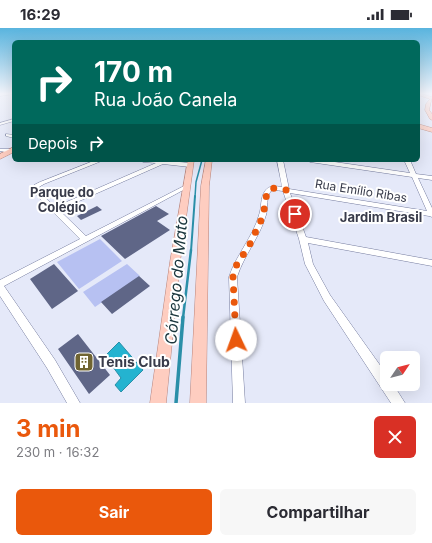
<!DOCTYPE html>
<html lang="pt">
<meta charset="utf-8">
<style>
:root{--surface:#fff;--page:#f7f7f7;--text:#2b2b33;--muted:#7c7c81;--accent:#ea580c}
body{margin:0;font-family:Inter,sans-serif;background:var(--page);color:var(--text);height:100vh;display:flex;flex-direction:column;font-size:15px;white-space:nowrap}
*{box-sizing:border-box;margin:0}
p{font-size:13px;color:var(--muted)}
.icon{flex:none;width:22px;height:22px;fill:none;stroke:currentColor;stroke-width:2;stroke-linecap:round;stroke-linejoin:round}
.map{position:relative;height:375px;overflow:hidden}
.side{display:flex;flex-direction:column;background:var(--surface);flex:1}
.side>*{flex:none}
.guide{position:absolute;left:12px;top:12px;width:408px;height:122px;border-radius:6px;box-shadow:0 4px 16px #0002;background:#00695c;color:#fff;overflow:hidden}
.needle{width:26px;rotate:55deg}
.buttons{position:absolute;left:380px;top:323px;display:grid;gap:8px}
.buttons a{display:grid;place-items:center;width:40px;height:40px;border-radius:6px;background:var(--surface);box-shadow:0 4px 16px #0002;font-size:20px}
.pin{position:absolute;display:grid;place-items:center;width:34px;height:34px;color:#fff;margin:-17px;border:2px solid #fff;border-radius:50%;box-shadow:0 1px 4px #0007}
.me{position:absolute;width:44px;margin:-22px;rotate:357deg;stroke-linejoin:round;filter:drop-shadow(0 0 3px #0008)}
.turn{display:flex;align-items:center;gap:14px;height:84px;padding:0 16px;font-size:18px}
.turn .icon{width:52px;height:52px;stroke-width:2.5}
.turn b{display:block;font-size:28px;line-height:34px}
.then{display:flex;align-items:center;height:38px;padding:0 16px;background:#0003;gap:8px;font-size:15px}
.round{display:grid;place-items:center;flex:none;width:42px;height:42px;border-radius:6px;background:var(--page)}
.summary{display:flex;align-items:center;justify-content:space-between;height:68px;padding:0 16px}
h1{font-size:24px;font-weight:700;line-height:30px;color:var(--accent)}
.action{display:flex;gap:8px;margin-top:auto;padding:8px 16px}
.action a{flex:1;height:46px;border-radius:6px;background:var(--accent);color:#fff;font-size:16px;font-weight:700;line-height:46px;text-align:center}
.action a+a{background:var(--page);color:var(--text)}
.status{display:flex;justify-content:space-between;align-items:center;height:28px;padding:0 20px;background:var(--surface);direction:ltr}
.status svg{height:11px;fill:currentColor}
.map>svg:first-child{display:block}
.green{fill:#b7c1f2}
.water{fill:#24b3d0;stroke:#2a8fa8}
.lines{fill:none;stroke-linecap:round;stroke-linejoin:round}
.stream-far3{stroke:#2a8fa8;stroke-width:1.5}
.stream-far2{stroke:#2a8fa8;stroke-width:2}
.stream-far1{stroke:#2a8fa8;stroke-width:2.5}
.stream{stroke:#2a8fa8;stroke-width:3.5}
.building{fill:#5f6687}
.minor-casing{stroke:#757c9f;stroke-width:1}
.major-casing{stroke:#b9847b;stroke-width:1}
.minor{fill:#fff;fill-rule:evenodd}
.major{fill:#fecdc0;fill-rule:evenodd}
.route{stroke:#ea580c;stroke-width:7;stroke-dasharray:0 12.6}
.labels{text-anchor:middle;stroke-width:4;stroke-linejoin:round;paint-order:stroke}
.street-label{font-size:12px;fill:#383b4a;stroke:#fff}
.neighbourhood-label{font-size:13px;font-weight:bold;fill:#383b4a;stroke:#fff}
.near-poi-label{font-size:14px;font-weight:bold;fill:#383b4a;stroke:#fff;text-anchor:start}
.near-water-label{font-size:16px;font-style:italic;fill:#1b363d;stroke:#fff}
</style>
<div class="status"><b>16:29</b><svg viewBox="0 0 49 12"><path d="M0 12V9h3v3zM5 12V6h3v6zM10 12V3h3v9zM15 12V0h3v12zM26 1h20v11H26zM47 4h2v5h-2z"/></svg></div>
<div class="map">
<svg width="432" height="375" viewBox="0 0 432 375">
<rect width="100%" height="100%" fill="#e5e9f9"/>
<!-- green -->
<path class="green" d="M100,211L122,233L79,261L57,234Z
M127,236L140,248L95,279L83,264Z"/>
<!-- water -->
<path class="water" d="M119,314L143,342L121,364L115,357L121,350L105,328Z"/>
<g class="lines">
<!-- stream-far3 -->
<path class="stream-far3" d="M195,169L196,154L202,132"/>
<!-- stream-far2 -->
<path class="stream-far2" d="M191,223L195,168"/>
<!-- stream-far1 -->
<path class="stream-far1" d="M183,290L191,222"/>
<!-- stream -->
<path class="stream" d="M176,375L183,289"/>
</g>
<!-- building -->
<path class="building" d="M97,178L102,182L81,192L77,188Z
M156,178L169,186L157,193L170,202L125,231L101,208Z
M54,236L78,263L52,281L30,251Z
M139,248L150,258L112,286L101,274Z
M78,306L110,347L89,366L58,321Z"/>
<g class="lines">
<defs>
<path id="minor" d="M8,65H14V66L0,68V66Z
M14,91V93L0,97V95Z
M6,106L14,107V110L6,108Z
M0,121H10L13,123L10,125L0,123Z
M96,132H104L44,156L39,159L38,163L55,179L156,135L143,134L140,132H158L190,135L193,137L190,139L163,136L59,182L86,208L184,158L186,157L189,159L4,258L55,332L80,375H67L47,340L0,268V252L80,211L32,163L34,157L40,154Z
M277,132H283L289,161L427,183L412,149L310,134L307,132H321L410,145L404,132H410L416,146L432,148V152L418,150L432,180V189L429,188L290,165L306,209L432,232V238L308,215L313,236L330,267L387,347V356H393L405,375H391L324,273L305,236L299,211L283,163C280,163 274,161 271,163C266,168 268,181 266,187C260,209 244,227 237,249L245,375H233L229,249C236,227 253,209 259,187C262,179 260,170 265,163C269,157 276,158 282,159Z"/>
<path id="major" d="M418,65L432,69L429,82L432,86V92L430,91L425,82L426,76L430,71L418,67Z
M418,96L432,100V104L418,100Z
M14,119V124L0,131V126Z
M188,132H194L180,234L166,375H150L170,234Z
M206,132H212L209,158L206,375H190L201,158Z"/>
</defs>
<!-- minor casing -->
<use href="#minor" class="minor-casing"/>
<!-- major casing -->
<use href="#major" class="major-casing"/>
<!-- minor -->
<use href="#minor" class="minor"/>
<!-- major -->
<use href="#major" class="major"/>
</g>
<!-- sky -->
<linearGradient id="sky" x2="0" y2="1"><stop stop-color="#59b4de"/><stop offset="0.56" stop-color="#f3f5fc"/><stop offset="1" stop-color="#f3f5fc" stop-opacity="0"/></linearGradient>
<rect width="432" height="117" fill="url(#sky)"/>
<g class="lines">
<!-- route -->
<path class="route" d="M236,312L233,249L236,238L250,216L263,188L267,164L270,161L275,160L286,162L295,186"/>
</g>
<!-- icons -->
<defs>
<symbol id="building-square" viewBox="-11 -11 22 22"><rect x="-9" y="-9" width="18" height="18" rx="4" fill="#706431" stroke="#fff"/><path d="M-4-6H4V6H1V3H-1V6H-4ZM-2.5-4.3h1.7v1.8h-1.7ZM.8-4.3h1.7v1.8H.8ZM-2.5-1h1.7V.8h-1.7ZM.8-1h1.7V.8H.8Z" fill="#fff"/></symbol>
</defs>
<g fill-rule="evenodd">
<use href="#building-square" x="73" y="323" width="22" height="22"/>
</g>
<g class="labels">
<!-- street labels -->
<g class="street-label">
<text transform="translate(361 163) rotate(9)" y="4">Rua Emílio Ribas</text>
</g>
<!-- neighbourhood labels -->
<g class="neighbourhood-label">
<text x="62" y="169">Parque do<tspan x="62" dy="15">Colégio</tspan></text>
<text x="381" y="194">Jardim Brasil</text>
</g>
<!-- near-poi labels -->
<g class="near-poi-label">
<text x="98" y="339">Tenis Club</text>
</g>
<!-- near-water labels -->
<g class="near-water-label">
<text transform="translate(176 252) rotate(-85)" y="6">Córrego do Mato</text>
</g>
</g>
</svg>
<div class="buttons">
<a><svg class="needle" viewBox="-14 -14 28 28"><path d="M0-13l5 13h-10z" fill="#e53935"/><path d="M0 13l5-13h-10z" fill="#7c7c81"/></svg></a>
</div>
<div class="pin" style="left:295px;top:186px;background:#d93025"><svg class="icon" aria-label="arrive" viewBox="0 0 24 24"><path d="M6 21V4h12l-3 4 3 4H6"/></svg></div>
<svg class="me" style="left:236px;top:312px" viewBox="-20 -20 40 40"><circle r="19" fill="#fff"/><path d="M0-13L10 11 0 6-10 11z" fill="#ea580c"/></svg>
<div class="guide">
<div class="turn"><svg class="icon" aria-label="right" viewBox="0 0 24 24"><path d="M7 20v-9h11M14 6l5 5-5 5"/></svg><div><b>170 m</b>Rua João Canela</div></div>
<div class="then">Depois<svg class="icon" aria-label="right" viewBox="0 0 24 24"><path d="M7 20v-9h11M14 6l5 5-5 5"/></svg></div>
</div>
</div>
<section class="side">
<div class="summary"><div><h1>3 min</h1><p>230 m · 16:32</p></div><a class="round" style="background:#d93025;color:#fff"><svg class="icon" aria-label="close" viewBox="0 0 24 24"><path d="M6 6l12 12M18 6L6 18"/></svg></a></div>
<div class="action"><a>Sair</a><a>Compartilhar</a></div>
</section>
